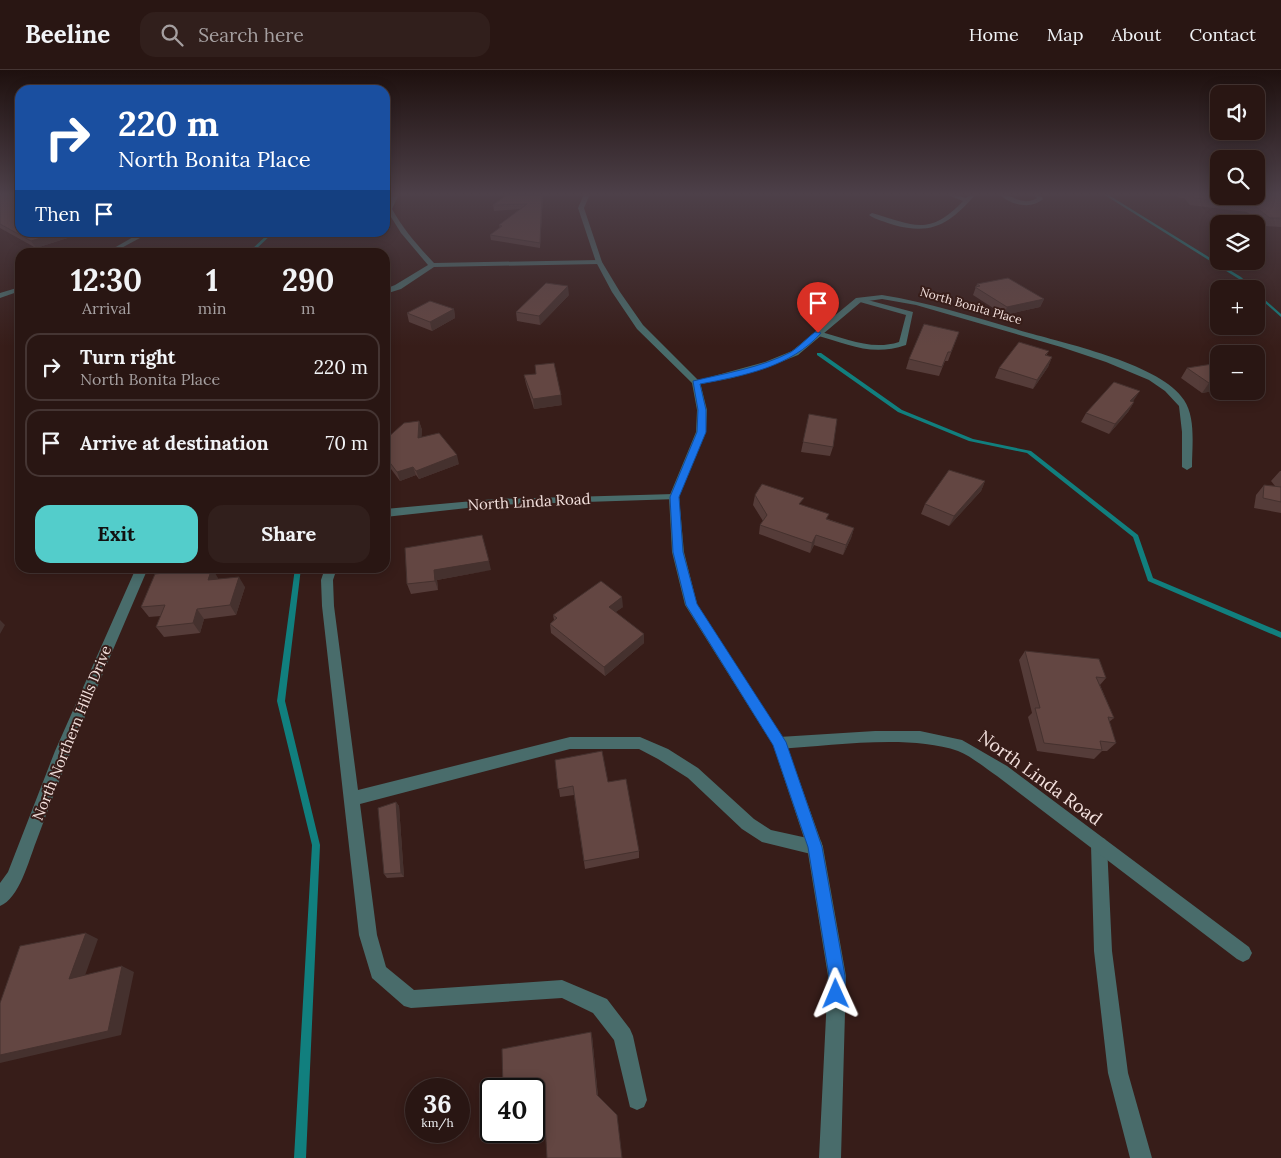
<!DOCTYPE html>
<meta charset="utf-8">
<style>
:root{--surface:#291613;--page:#311f1c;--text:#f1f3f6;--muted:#a59fa0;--line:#453533;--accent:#53cdcb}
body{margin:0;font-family:Lora,serif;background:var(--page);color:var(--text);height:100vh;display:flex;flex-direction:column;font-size:19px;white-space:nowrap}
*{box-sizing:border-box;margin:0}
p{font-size:16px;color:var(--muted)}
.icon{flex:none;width:28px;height:28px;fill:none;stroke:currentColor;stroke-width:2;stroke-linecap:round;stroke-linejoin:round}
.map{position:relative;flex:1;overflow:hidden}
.drawer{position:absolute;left:15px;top:178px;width:375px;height:325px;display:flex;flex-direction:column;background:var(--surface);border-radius:15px;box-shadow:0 2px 12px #0003,0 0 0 1px var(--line)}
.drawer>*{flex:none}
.banner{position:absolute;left:15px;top:15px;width:375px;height:152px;border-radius:15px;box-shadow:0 2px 12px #0003,0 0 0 1px var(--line);background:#1a4fa0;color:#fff;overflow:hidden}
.controls{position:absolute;left:1210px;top:15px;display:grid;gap:10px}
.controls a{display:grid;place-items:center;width:55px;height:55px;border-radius:10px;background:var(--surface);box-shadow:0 2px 12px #0003,0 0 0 1px var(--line);font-size:25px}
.speed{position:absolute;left:405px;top:1008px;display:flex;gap:10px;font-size:25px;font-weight:700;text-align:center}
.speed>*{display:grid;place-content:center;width:65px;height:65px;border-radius:50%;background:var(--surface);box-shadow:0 2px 12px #0003,0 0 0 1px var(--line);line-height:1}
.speed small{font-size:12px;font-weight:400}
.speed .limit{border:2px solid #111;border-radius:8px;background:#fff;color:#111}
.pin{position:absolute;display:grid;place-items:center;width:42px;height:42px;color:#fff;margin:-51px -21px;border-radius:50% 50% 50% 0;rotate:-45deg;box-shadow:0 0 5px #0007}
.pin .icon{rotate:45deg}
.me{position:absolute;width:55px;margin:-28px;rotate:359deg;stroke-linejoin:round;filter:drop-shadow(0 0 4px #0008)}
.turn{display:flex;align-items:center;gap:18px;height:105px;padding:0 20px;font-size:22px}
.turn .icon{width:65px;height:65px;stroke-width:2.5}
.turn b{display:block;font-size:35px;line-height:42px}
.then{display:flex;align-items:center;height:48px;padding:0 20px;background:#0003;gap:10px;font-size:19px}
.eta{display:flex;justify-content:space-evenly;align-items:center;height:85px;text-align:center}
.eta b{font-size:30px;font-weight:700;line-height:35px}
.primary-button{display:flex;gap:10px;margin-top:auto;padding:10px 20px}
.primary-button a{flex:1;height:58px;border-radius:15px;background:var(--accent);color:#111;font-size:20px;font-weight:700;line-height:58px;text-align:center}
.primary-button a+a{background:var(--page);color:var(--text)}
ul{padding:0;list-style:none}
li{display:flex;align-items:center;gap:15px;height:68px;margin:0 10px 8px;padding:0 10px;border:2px solid var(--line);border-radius:15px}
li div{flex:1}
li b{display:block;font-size:19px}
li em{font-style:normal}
header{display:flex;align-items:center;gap:30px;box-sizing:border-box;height:70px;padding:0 25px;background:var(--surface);border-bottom:1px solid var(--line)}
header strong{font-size:24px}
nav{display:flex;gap:28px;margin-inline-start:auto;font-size:18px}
.search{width:350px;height:45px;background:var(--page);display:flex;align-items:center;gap:12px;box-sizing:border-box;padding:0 18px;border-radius:15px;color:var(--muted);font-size:19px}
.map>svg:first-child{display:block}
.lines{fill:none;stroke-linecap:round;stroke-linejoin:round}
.stream{fill:#117f7e;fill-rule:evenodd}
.service{fill:#496c6b;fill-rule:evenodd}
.minor{fill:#496c6b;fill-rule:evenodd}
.tertiary{fill:#496c6b;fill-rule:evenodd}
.wall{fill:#553c39}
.shaded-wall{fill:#45312e}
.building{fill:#634642;stroke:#45312e}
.route{fill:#1a73e8;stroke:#114b97}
.labels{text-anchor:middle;stroke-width:4;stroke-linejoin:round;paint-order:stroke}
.far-street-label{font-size:12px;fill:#f3e0dd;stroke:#371d19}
.street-label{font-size:15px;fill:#f3e0dd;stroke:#371d19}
.near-street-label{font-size:18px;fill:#f3e0dd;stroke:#371d19}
</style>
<header>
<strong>Beeline</strong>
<div class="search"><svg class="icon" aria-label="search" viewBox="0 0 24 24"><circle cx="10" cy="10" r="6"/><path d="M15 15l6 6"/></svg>Search here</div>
<nav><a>Home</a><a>Map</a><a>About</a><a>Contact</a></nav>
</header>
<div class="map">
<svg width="1281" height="1088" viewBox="0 0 1281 1088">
<rect width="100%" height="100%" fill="#371d19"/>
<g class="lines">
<!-- stream -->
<path class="stream" d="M1103,124H1107L1241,207L1254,219H1249L1239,209Z
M270,162H274L253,182H249Z
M1256,222L1281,244V247L1256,225Z
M817,283H821L902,340L973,369L1031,381L1138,465L1153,508L1281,562V568L1148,511L1133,467L1027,383L969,371L898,342L817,285Z
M295,498H301L285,631L320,775L306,1088H294L312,775L277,631Z"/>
<!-- service -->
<path class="service" d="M945,124H954L966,128L970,124H976C951,152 934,166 894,155C886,152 876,150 869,145L872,143C914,155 929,167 963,131Z
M860,228L913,242L906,275C871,287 849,274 815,265L814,263L818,261C845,268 871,281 899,272L906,245L860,232Z
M325,498H337L333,510L334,536L358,720L570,667H640L668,679L698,698L754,749L771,760L821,771L823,777L821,783L815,785L762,772L742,759L688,708L658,689L639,679H570L360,734L377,865L386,897L414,920L562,910L607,929L630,959L633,966L647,1030L644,1037L637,1040L630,1037L614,970L593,943L562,928L411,938L404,936L372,908L359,865L322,536L321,510Z
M1099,767L1105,769L1107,775L1112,881L1128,1003L1152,1088H1130L1108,1003L1094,881L1091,775L1093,769Z"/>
<!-- minor -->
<path class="minor" d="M393,124H399L392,139C403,159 418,176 434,193L599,190L602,192L599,194L434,197L401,219L385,224V219L395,215L428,195L401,163L386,139Z
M999,124C1013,124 1022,137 1037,128L1032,124H1040L1043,129C1031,140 1010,135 999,124Z
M142,162H151L114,182H107Z
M20,217V221L0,228V223Z
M882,225C932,233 980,249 1029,263C1068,274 1162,295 1184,330C1196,348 1192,376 1192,397L1187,400L1182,397V362L1179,336L1165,321L1149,310L1106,292L1061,277L916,235L882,229L861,232L798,285L771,296L732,308L696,315L692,312L765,292L792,281L856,228Z
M674,424L678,425L679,427L678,429L495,435L385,447V439L495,429Z
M136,498H148C109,589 70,679 36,772C29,790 19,829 0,836V813L8,802L55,681Z
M875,661H920L962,670L1007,696L1249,877L1252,883L1249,889L1243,892L1237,889L997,706C985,698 971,686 958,681C908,664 831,676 779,679L774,677L772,673L774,669L779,667Z"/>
<!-- tertiary -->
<path class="tertiary" d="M584,124H590L584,138L602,192L620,222L643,255L700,312L707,340L706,362L679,427L684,482L697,534L786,673L823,777L846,906L841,1088H819L828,906L807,777L773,675L685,535L672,482L669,427L696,362L697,340L692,313L637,259L612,222L596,192L578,138Z"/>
</g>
<!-- wall -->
<path class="wall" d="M0,124L20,162H78L80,164L36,178L0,158Z
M508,124H543L540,178L491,170L490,165L500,158L499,155L520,139L494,141L493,135Z
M1175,124H1281V157L1265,156L1247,142L1190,135L1184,128H1180Z
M977,214L1044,229L1040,237L1004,245L973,225Z
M569,225L540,255L517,251L516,242Z
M454,239L455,248L432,261L409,252L407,243Z
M959,262L948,291H945L939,306L906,299L909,289Z
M1049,281L1046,286L1052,287L1048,297L1033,319L995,308L999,298Z
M1219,293V320L1202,323L1181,308L1187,298Z
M524,305L562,335L534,339L526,314Z
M1134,330L1132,332H1134L1128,342L1109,364L1081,352L1086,343Z
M809,344L833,377L830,386L801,382Z
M419,351L422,360L421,368L459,394L419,409L416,405L400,411L385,391V370Z
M1280,401H1281V443L1254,438L1256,425L1264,415L1275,416L1271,411Z
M985,411L981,421L949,456L921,444L925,434Z
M755,425L802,435L828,449L854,458L851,468L843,485L814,475L810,483L759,464L760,455L763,451L753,435Z
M491,500L437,510L438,520L411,524L407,514Z
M218,508V509L245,517L236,545L204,549L200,563L164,567L156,557L161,546L149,547L141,537Z
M623,537L615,542L644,573L605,606L551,563L550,554L554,550L553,545Z
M1025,581L1106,608L1100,615L1114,648L1109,652L1116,673L1107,681H1102L1094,689L1037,681L1028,647L1032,643L1019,590Z
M555,690L608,712L639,781V788L585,799L574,725L560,727Z
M396,732L399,736L404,807L387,808L384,804Z
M592,966L598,1026L545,1057L534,1059V1019Z"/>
<!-- shaded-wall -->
<path class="shaded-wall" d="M542,124H543L540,178V173Z
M60,162H78L80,164L36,178L31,171Z
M568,216L569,225L540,255L539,246Z
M1044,229L1040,237L1004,245L1007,237Z
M454,239L455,248L432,261L430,252Z
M1052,287L1048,297L1033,319L1037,310Z
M1219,312V320L1202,323L1209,313Z
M1140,321L1134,330L1124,340L1130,331Z
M561,325L562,335L534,339L533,329Z
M1134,332L1128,342L1109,364L1115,354Z
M419,351L422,360L421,377L418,368Z
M457,385L459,394L419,409L416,401Z
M413,397L416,405L400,411L397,402Z
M985,411L981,421L949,456L954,446Z
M854,458L851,468L843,485L846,475Z
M816,465L814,475L810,483L812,473Z
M489,491L491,500L437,510L438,520L435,511L434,500Z
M212,498L218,508L214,520L208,510Z
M239,507L245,517L236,545L230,535Z
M622,527L623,537L609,547V537Z
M197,539L204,549L200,563L193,553Z
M0,550L5,555L0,564Z
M644,564V573L605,606L604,597Z
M396,732L399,736L404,807L401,803Z
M86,863L98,869L82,914L69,909Z
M122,896L134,902L121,965L0,993V985Z
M591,962L592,966L598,1028L597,1025Z"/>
<!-- building -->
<path class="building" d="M0,124H20V162H60L31,171L0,154Z
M508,124H542L540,173L490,165L502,156L499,155L527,134L493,135Z
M1191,124H1219V126H1256V124H1281V148H1270L1252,134L1194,128Z
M1008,208L1044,229L1007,237L975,217L980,216L977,214Z
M546,213L568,216L539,246L516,242Z
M430,231L454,239L430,252L407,243Z
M924,254L959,262L951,282H948L942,297L909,289Z
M1019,272L1049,281L1045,285L1052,287L1037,310L999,298Z
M554,293L561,325L533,329L524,305L536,304L535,295Z
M1219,293V312L1209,313L1187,298Z
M1114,312L1140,321L1130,331L1134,332L1115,354L1086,343Z
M809,344L837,349L833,377L803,372Z
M419,351L418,368L439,363L457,385L416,401L413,397L397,402L385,386V370L404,353Z
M949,400L985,411L954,446L925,434Z
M762,414L804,428L799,434L829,444L826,449L854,458L846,475L816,465L812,473L760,455L767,445L755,425Z
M1264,415L1281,417V432L1263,428Z
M482,465L489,491L434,500L435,511L407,514L405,478Z
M212,498L208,510L239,507L230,535L197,539L193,553L156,557L165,535L141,537L155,504Z
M601,511L622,527L609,537L644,564L604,597L550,554L557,548L553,545Z
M1025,581L1099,589L1106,608L1096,607L1114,648L1108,647L1116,673L1100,671L1102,680L1044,673L1035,638H1040Z
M602,681L608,712L626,709L639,781L584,791L573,716L558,719L555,690Z
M396,732L401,803L384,804L378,738Z
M86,863L69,909L122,896L108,961L0,985V933L20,876Z
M591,962L597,1025L617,1045L622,1088H547L545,1054L534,1057V1019H503L502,979Z"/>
<!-- sky -->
<linearGradient id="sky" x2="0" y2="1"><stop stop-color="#1e100e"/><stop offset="0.45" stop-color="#4d4049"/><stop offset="1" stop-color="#4d4049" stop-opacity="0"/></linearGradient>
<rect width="1281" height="276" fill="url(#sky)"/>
<!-- route -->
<path class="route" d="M815,262L821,263C791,297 743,306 700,314L706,340V362L679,427L683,482L697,534L786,672L822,777L845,906V924L842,930L836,932L830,930L828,924L829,906L808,777L773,675L686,535L673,482L670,427L697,362L698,340L693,311C726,303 760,298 791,282C799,277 807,268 815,262Z"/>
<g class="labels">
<!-- far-street labels -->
<g class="far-street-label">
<text transform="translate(971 236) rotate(16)" y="4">North Bonita Place</text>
</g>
<!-- street labels -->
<g class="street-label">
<text transform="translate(529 432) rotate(-3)" y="5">North Linda Road</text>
<text transform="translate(72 663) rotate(-68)" y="5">North Northern Hills Drive</text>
</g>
<!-- near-street labels -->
<g class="near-street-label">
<text transform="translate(1040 708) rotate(36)" y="6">North Linda Road</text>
</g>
</g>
</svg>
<div class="controls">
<a><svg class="icon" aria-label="sound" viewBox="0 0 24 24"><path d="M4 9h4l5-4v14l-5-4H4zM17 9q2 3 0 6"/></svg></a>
<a><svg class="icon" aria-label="search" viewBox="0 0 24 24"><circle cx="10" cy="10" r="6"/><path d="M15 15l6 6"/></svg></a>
<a><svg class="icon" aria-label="layers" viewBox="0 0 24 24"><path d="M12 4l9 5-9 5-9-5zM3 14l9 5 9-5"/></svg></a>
<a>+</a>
<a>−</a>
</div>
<div class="speed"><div>36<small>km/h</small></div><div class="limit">40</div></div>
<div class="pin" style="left:818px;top:263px;background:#d93025"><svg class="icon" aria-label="arrive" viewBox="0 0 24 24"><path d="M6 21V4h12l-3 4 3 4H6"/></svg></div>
<svg class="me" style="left:836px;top:924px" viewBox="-20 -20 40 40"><path d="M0-17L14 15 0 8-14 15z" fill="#1a73e8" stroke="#fff" stroke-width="4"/></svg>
<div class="banner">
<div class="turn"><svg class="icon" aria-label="right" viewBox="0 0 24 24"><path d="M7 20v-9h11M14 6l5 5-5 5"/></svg><div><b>220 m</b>North Bonita Place</div></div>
<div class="then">Then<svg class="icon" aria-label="arrive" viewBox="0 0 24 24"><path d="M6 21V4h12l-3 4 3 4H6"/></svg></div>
</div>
<section class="drawer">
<div class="eta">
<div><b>12:30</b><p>Arrival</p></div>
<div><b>1</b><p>min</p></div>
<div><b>290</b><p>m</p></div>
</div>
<ul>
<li><svg class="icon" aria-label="right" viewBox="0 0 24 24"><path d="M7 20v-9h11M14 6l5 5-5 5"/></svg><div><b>Turn right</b><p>North Bonita Place</p></div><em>220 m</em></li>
<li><svg class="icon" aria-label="arrive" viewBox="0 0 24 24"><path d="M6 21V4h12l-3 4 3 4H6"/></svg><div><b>Arrive at destination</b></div><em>70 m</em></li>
</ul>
<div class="primary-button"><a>Exit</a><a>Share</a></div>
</section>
</div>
